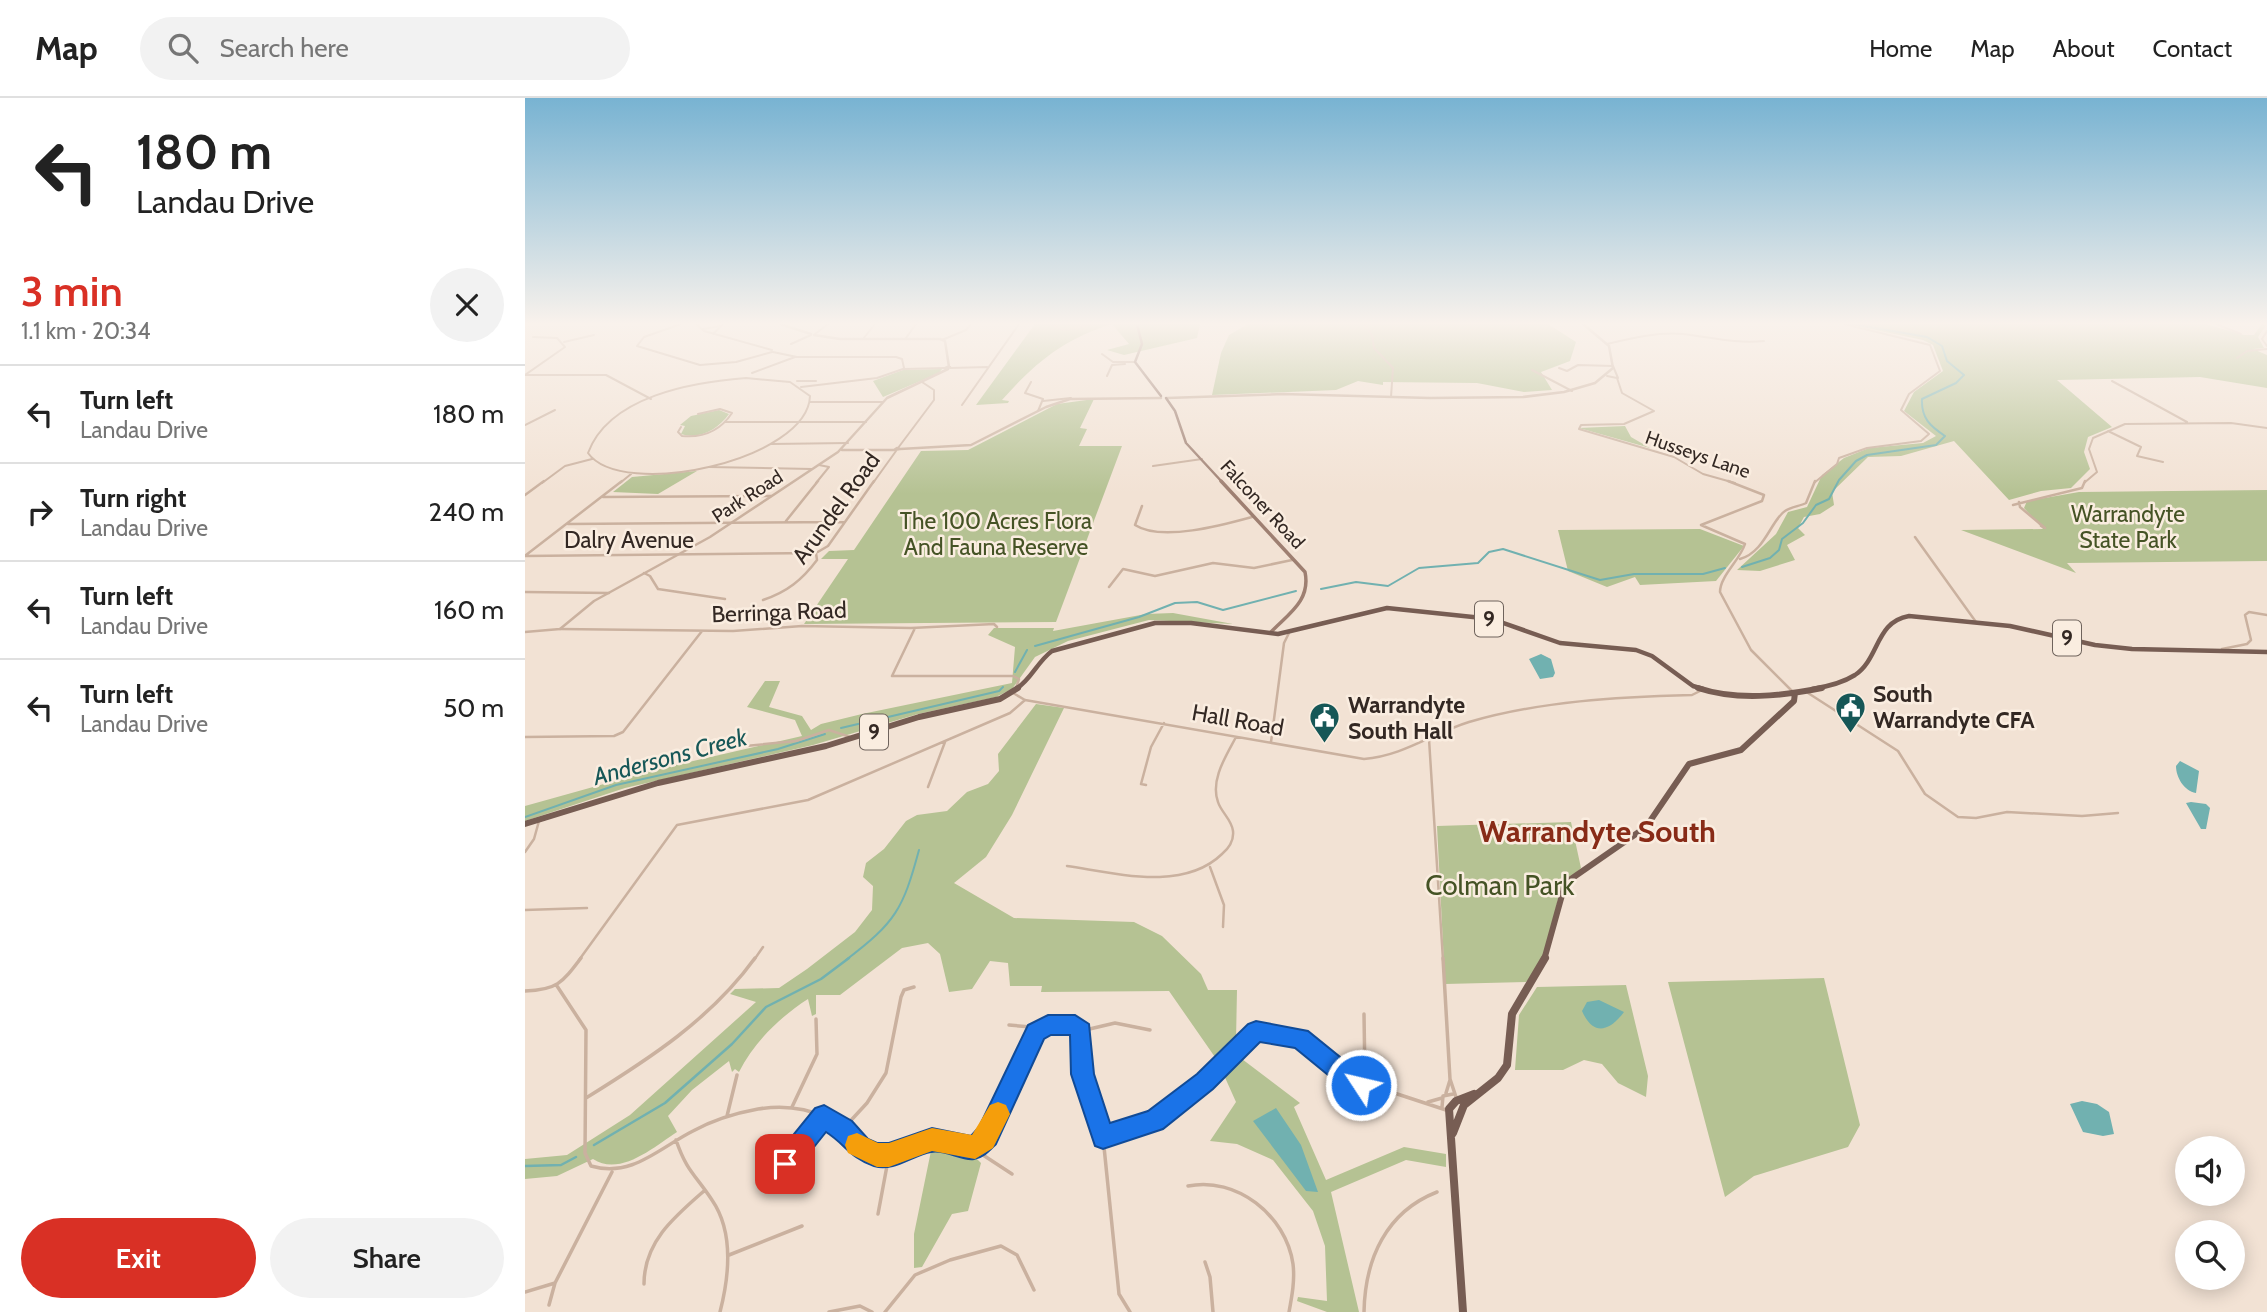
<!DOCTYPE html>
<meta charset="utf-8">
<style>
:root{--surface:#fff;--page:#f2f2f2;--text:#222;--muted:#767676;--line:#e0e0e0;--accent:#d93025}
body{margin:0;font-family:Cabin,sans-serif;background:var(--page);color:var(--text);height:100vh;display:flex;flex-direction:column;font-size:26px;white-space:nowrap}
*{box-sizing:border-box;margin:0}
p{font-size:23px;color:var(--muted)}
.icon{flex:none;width:38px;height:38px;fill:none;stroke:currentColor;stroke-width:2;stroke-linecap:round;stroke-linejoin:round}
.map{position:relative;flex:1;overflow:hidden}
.details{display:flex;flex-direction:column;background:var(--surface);width:525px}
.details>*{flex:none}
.banner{background:#fff;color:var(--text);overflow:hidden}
.tools{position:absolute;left:1650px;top:1038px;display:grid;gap:14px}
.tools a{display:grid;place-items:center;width:70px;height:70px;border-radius:50%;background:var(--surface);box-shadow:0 4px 18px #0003;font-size:35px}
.pin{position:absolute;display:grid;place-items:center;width:60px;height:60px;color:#fff;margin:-30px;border-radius:14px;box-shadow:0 4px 10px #0006}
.me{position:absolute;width:77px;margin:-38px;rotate:305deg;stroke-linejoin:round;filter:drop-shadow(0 0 5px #0008)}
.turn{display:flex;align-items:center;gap:24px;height:147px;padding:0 21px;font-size:32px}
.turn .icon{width:91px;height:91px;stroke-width:2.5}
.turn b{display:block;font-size:49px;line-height:60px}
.round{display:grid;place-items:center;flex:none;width:74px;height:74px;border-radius:37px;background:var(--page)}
.head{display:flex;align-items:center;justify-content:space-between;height:119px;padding:0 21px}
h1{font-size:42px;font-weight:600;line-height:52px;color:var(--accent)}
.primary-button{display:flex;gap:14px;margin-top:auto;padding:14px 21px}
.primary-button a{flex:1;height:80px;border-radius:42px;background:var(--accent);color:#fff;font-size:28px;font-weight:600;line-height:80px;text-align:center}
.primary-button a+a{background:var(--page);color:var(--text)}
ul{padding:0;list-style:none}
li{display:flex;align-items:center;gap:21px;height:98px;padding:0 21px;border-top:2px solid var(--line)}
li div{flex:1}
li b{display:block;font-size:26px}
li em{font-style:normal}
header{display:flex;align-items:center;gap:42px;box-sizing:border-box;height:98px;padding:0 35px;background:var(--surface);border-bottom:2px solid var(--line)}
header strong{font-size:33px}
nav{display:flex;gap:38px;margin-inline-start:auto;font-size:24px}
.search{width:490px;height:63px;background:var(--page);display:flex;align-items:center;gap:18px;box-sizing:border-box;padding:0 24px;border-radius:38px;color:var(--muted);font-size:26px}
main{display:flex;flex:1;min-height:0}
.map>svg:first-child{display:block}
.green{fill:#b5c293}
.water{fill:#71b1b0}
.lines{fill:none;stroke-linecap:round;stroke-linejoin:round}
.stream-far1{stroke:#71b1b0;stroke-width:2}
.stream{stroke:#71b1b0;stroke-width:2.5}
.minor-far2{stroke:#cab19f;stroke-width:2}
.minor-far1{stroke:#cab19f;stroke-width:2.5}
.minor{stroke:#cab19f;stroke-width:3.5}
.tertiary{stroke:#cab19f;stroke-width:2.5}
.secondary-far1{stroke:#9e7f71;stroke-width:2.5}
.secondary{stroke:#9e7f71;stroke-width:3.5}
.primary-far2{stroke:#775d53;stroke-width:4.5}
.primary-far1{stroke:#775d53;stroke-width:6}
.primary{stroke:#775d53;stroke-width:8}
.route{fill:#1a73e8;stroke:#114b97;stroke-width:2}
.slow{fill:#f59e0b}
.labels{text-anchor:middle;stroke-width:5;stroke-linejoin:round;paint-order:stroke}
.far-street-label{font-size:19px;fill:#332823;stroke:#faede0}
.shield{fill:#faede0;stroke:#6f635c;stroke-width:2}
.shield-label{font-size:21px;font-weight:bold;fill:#332823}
.street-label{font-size:23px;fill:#332823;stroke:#faede0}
.park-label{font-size:23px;fill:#455325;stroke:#faede0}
.poi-label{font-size:23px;font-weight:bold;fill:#332823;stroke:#faede0;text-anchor:start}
.water-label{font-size:24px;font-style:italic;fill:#165757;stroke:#faede0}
.near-park-label{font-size:28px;fill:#455325;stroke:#faede0}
.district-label{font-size:30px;font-weight:bold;fill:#882b17;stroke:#faede0}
</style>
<header>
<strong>Map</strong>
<div class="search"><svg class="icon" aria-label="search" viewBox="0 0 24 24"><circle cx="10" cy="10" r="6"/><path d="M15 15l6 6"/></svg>Search here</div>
<nav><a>Home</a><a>Map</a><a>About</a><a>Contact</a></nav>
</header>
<main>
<section class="details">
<div class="banner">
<div class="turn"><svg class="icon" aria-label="left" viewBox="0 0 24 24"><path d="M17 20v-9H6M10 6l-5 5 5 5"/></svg><div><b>180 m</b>Landau Drive</div></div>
</div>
<div class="head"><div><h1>3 min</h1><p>1.1 km · 20:34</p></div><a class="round"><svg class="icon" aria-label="close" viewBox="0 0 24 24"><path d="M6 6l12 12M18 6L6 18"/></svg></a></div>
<ul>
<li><svg class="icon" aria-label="left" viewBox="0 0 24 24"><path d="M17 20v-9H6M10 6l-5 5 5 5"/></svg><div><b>Turn left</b><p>Landau Drive</p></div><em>180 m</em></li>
<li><svg class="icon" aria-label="right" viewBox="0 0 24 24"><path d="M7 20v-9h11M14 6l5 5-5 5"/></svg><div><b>Turn right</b><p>Landau Drive</p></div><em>240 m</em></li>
<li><svg class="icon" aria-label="left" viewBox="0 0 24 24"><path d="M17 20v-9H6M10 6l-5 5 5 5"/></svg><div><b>Turn left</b><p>Landau Drive</p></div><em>160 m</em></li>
<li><svg class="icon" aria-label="left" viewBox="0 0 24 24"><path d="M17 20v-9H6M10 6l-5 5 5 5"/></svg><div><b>Turn left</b><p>Landau Drive</p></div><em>50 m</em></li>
</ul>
<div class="primary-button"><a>Exit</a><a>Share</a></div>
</section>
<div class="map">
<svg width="1742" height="1214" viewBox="0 0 1742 1214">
<rect width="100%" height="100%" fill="#f2e2d4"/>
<!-- green -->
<path class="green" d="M510,226H675L672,240L599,257L582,252L604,246L587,226C538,241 509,266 477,302L484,303L483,305L451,307Z
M723,226H1023L1051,244L1045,263L1016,274L1027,292L999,294L952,285L858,284V287L833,283L811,292L687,297L696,255L704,237Z
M1322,226H1681L1719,237H1729L1737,226L1741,227L1733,239L1739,250L1728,251L1742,257V290L1675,279L1532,282L1587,329L1563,339L1559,354L1565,371L1546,390L1516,393L1484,402L1429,343L1376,358L1343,359L1307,394L1309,407L1295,416L1279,419L1273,430L1280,437L1262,447L1270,462L1235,473L1212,472L1251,436L1263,414L1282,409L1297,377L1319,360L1344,350L1398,345L1411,338L1379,313L1389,294L1418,273L1408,247L1398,242Z
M417,271L414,275L358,299L348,283L378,272Z
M569,301L555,330L562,331L554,348H597L531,524L279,526L323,461H296L304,453L329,452L396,353L443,352L532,306Z
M194,312L204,316C193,331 175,342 156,336L160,328L155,327L166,318Z
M1100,328L1106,339L1125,350L1054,330Z
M172,373L133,396L88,394L107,379Z
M1742,392V463L1542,465L1551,475L1436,432L1518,431L1499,410L1502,403L1554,394Z
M1175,431L1219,448L1191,483L1115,487L1110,479L1082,489L1043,473L1033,432Z
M648,515L708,526L624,522L543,543L510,559L487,591L471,599L393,616L288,647L100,690L0,723V708L129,672L277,638L270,622L222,609L240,583H255L244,609L277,618L286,632L296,626L337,616L487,585L490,549L463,537L469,530H529L528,533L621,516Z
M511,606L539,610L487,717L461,759L429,785L489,820L609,824L637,838L676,876L683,892H712L711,943L692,962L644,893L516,894L517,888H485L483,865L465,863L447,891L424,894L415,856L403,845L377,850L315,897H291V916L287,918L283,901C255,919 229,944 214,974L210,971L207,974L204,963L167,992L143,1018L152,1034C129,1049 95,1079 68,1061L32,1078L0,1081V1061L42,1057L105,1017L231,904L205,896L210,891L254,890L282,871L330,834L347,812L348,788L338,779L341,765L359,751L381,723L392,717L422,713L442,694L463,686L474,673L473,656Z
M1046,724L1056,770L1035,792L1019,863L1001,884L920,886L912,728Z
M1299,880L1335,1027L1323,1049L1229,1078L1200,1099L1143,884Z
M1101,887L1123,978L1121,999L1093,985L1077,966L1059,962L1038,972H990L994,917L1012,889Z
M713,958L775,1005L769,1009L801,1082L879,1049L921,1056V1069L881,1062L806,1094L834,1214H802L772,1203L773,1199L802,1203L800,1148L788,1113L748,1062L712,1046L685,1043L711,1004L698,975Z
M417,1047L446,1055L456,1065L443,1113L427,1116L397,1169L389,1170V1136L407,1048Z"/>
<!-- water -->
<path class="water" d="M1016,556L1026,561L1030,575L1028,579L1015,581L1004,561Z
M1655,663L1674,673L1671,695C1659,693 1651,679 1651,668Z
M1666,704L1681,706L1685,710L1681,731H1676L1661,705Z
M1074,902L1099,914C1084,934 1068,938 1057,913L1062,904Z
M1557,1003L1572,1006L1584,1014L1589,1036L1578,1038L1558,1034L1545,1006Z
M751,1010L776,1047L793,1094L781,1093L728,1023Z"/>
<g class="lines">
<!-- stream-far1 -->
<path class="stream-far1" d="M1217,469L1245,460L1254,452L1257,441L1278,425L1291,407L1304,401L1314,382L1331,363L1342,357L1411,347L1420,338C1405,328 1396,320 1397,301L1431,285L1439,277L1422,263L1417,248L1402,239L1328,226
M796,491L831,484L863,488L894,470L953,465L964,454L978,451L1075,482L1109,476H1178L1200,470
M510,548L614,519L650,505L672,504L698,512L771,493
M490,574L502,552
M316,630L474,593L478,589
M0,719L91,687L253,651L300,636
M321,862C371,824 378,811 394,752"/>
<!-- stream -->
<path class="stream" d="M69,1047L140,1005L207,946L241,909L296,881L324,860
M0,1068L36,1067L51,1059"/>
<!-- minor-far2 -->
<path class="minor-far2" d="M156,226L119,239L112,248L175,267L211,264L247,254
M171,226L179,233L247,252
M526,226L539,232L569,226
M839,226L847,237L849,250L868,270L866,299
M1691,226L1716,236
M738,228L740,226
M178,231L195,228
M1742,233L1737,241L1742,248
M188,236L198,226
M290,236L303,226
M381,240L391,226
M338,241L350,226
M417,242L441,232L446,226
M39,244L69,237
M266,246L286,237
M1082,246C1107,240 1132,234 1158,236C1185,239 1211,246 1239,243
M248,254L272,259H371L377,261L379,270
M577,256L588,264H610
M1712,260L1722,253L1742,251
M425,270L462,269
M1034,270L1042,273L1053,267L1088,268L1093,280
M379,271L420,270
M1007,272L1047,293
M227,275L270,259
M0,277H81L126,301
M0,277L40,249L32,240L8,239
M582,278L587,267L600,266
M1082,278L1092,280L1097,295L1129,313L1099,326L1056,327L1054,331L1149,359L1178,376L1210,385
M221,280L265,284L285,298C283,362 97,403 63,355C84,298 168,284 221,280Z
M272,283H291
M1587,283L1662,324
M506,284L500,295L518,301L513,313
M276,289L352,280L378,271
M518,303L546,300
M285,304H358
M437,307L494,226
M200,324H341
M0,327L30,312
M156,329L153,334L157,338C178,340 195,333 207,315L195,311L173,316
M1583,333L1616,349L1612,358L1638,364
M246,346L323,345
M373,350L409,302V292L397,284
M628,368L677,361
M184,369L287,371
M17,385L40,368L67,361
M95,385L106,376
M291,385L304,369L294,367
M348,385L371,353
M1289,385L1312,366L1314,360L1342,350L1396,343L1404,336L1376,312L1384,296L1415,273L1405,247L1319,226
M1559,385L1572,374L1564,351L1568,340L1600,326L1706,325L1742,330"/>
<!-- minor-far1 -->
<path class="minor-far1" d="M1203,383L1239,397L1237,403L1176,427L1220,446C1215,462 1195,478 1195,494L1226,552L1267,593
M0,397L19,383
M78,399L246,398
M1494,404L1495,409L1520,430L1516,428
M1488,407L1557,390L1560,383
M617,408L610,427C636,444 698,427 727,419
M261,423L293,383
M43,426L320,424
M1390,439L1451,524
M1,457L97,383
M0,458L291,455
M1215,461C1240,454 1246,422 1260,413C1266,409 1275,408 1281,405L1290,383
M119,475L125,478L133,491L200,501
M584,489L598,471L630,478L688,465L729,470L767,462
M0,494L84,495
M238,502C262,494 277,482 292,462L291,455L303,448L349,383
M390,530L367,578H488L494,581L491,590
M35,531L208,533L277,528L386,530L469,526L472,529
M1697,551L1722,546L1726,542L1720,517L1724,514L1742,517
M488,595L500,602L839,661C878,658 908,635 944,624C1016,603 1093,599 1167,597L1177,592
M1283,595L1373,653L1400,696L1433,719L1451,720L1482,714L1557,718L1593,715
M0,639L89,638L98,634L177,533
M904,641L918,862
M746,644L759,545L764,535
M210,649L271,643L304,632L325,639
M621,687L616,686L626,649L639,625
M403,689L420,644
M0,754L9,741L14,723
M542,768C590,775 658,794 697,756C704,750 709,742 708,733C707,722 696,714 693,704C685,682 701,658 711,639
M685,769L699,807L698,829
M0,812L62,810
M54,862L152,727L283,702L485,615L500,602
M229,862L238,849"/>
<!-- minor -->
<path class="minor" d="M918,860L925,981L931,999
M32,888L61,932L60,1055L66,1068C107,1080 134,1050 168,1033C188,1022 211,1015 233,1011C263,1006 296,1011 319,1032C328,1040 334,1052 347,1055C369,1061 387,1043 408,1041C423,1040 435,1049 450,1049L463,1038L511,934L523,927H550L556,933L558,976L578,1039L629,1022L680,984L731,933C774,933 799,966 836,984
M0,893C32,892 37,885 56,860
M839,916L840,981
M484,927L506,929L511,934
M556,933L590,925L625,932
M836.5 985a4.5 4.5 0 1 1 9 0a4.5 4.5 0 1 1-9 0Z
M845,987L921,1012
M921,995L925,982
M61,1000C124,961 186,921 230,860
M903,1004L917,1000
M267,1009L292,956L291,921
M917,1009L918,998L928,996
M202,1018L212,977
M828,1020L840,990
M318,1031L342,1005L361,975L376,899L379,892L389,889
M578,1039L594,1196L605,1214
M151,1042C162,1074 170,1076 187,1102C209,1134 204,1179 195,1214
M453,1047L458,1057L487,1076
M260,1066L298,1019
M663,1088C711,1078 761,1117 768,1166C770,1182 767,1198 764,1214
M353,1116L364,1057
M204,1157L277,1128
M680,1164L685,1179L688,1214
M119,1186C119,1144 149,1119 179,1093
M0,1194L30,1185
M24,1207L30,1185L87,1074
M304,1214L335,1208L347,1214
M360,1214L390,1177L425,1162L476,1148L492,1157L509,1192
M839,1214C840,1161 861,1114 912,1094"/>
<!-- tertiary -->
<path class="tertiary" d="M255,226L286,236
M289,237L315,241H415L420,243L424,269
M422,269H425L420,270Z
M642,300L758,296L905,300L998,299L1039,294L1070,285L1088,270L1084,248L1058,226
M372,350L375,351L369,352Z
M375,351L446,347L521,309L545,301L636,300
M317,352H369
M0,534L35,531L69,503L185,439L313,354L362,300L423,271"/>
<!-- secondary-far1 -->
<path class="secondary-far1" d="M612,226L617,246L610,264L636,298
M641,300L650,313L661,345L698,385"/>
<!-- secondary -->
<path class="secondary" d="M696,383L780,474C786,503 763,516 745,535"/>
<!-- primary-far2 -->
<path class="primary-far2" d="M491,591C506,582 512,564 527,553L630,525H666L753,536L862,510L967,521L1035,545L1111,552L1127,558L1168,588L1178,591
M1287,591C1300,589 1319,584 1330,577C1355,560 1350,524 1384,518L1485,528L1570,547L1607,551L1742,554"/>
<!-- primary-far1 -->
<path class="primary-far1" d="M1173,590C1212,603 1257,598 1297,590
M0,726L133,685L301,648L394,619L475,601L493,590
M1019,862L1039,790L1046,781L1121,729L1164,666L1216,652L1269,603L1270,595"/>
<!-- primary -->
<path class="primary" d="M928,1035L939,1007L973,980L982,967L987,916L1020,860
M938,1214L924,1011L931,1003L949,996"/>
</g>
<!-- sky -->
<linearGradient id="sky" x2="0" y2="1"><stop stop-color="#78b3d2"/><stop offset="0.57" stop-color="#f9f2ec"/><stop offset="1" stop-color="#f9f2ec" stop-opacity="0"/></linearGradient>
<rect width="1742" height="396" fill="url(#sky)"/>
<!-- route -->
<path class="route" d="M523,917H550L564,926L569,976L585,1025L623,1013L672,976L723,926L731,923L783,933L830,971L844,976L848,987L844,995L836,998L814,986L770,950L735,944L688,991L638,1031L578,1051L570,1048L546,976L545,937H526L519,941L471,1046C464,1053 459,1059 449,1061C436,1063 421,1051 406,1054C388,1057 369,1074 349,1068C325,1060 320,1046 301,1034L269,1074L260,1078L252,1074L248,1066L252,1057L290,1010L299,1007L327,1023L343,1041L352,1045H364L407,1030L446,1038L454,1029L503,927Z"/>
<!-- slow -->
<path class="slow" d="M473,1004L481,1007L485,1016L468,1050L450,1061L407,1053L364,1069H352L323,1055L320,1047L323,1038L332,1035L353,1045H364L407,1030L447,1037L465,1007Z"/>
<!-- icons -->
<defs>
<symbol id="civic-pin" viewBox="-11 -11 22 30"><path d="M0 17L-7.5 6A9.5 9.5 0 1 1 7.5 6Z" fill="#165757" stroke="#faede0"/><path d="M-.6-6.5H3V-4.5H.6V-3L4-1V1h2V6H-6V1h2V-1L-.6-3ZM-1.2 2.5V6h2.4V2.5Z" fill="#fff"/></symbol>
</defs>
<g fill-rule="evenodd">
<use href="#civic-pin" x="1308" y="592" width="35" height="47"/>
<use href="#civic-pin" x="782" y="602" width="35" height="47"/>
</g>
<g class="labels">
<!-- far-street labels -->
<g class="far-street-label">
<text transform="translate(1173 356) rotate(19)" y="7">Husseys Lane</text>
<text transform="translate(222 398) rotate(-33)" y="7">Park Road</text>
<text transform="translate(738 406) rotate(47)" y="7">Falconer Road</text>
</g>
<!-- shield labels -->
<g class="shield">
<rect x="950" y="503.5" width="28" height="35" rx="5"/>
<rect x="1528" y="522.5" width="28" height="35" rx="5"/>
<rect x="335" y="616.5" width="28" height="35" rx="5"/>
</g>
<g class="shield-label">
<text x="964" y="528">9</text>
<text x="1542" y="547">9</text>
<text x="349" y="641">9</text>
</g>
<!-- street labels -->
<g class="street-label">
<text transform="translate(311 410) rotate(-54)" y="8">Arundel Road</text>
<text x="104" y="450">Dalry Avenue</text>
<text transform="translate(254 514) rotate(-2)" y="8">Berringa Road</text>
<text transform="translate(713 622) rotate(10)" y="8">Hall Road</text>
</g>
<!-- park labels -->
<g class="park-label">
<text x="1603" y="424">Warrandyte<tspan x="1603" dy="26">State Park</tspan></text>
<text x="471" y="431">The 100 Acres Flora<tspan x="471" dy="26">And Fauna Reserve</tspan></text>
</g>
<!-- poi labels -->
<g class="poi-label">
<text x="1348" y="604">South<tspan x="1348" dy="26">Warrandyte CFA</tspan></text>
<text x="823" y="615">Warrandyte<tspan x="823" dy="26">South Hall</tspan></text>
</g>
<!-- water labels -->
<g class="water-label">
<text transform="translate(145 659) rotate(-15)" y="8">Andersons Creek</text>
</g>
<!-- near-park labels -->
<g class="near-park-label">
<text x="975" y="797">Colman Park</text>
</g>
<!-- district labels -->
<g class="district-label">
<text x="1072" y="744">Warrandyte South</text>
</g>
</g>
</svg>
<div class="tools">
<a><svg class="icon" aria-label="sound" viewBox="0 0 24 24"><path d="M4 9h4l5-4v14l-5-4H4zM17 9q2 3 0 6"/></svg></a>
<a><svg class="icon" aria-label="search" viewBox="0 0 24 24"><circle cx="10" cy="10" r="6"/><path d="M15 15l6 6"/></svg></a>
</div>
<div class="pin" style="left:260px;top:1066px;background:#d93025"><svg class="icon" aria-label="arrive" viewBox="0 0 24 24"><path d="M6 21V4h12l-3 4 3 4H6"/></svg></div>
<svg class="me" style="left:836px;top:987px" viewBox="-20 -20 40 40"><circle r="17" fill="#1a73e8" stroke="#fff" stroke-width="3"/><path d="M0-11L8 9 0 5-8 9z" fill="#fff"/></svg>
</div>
</main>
